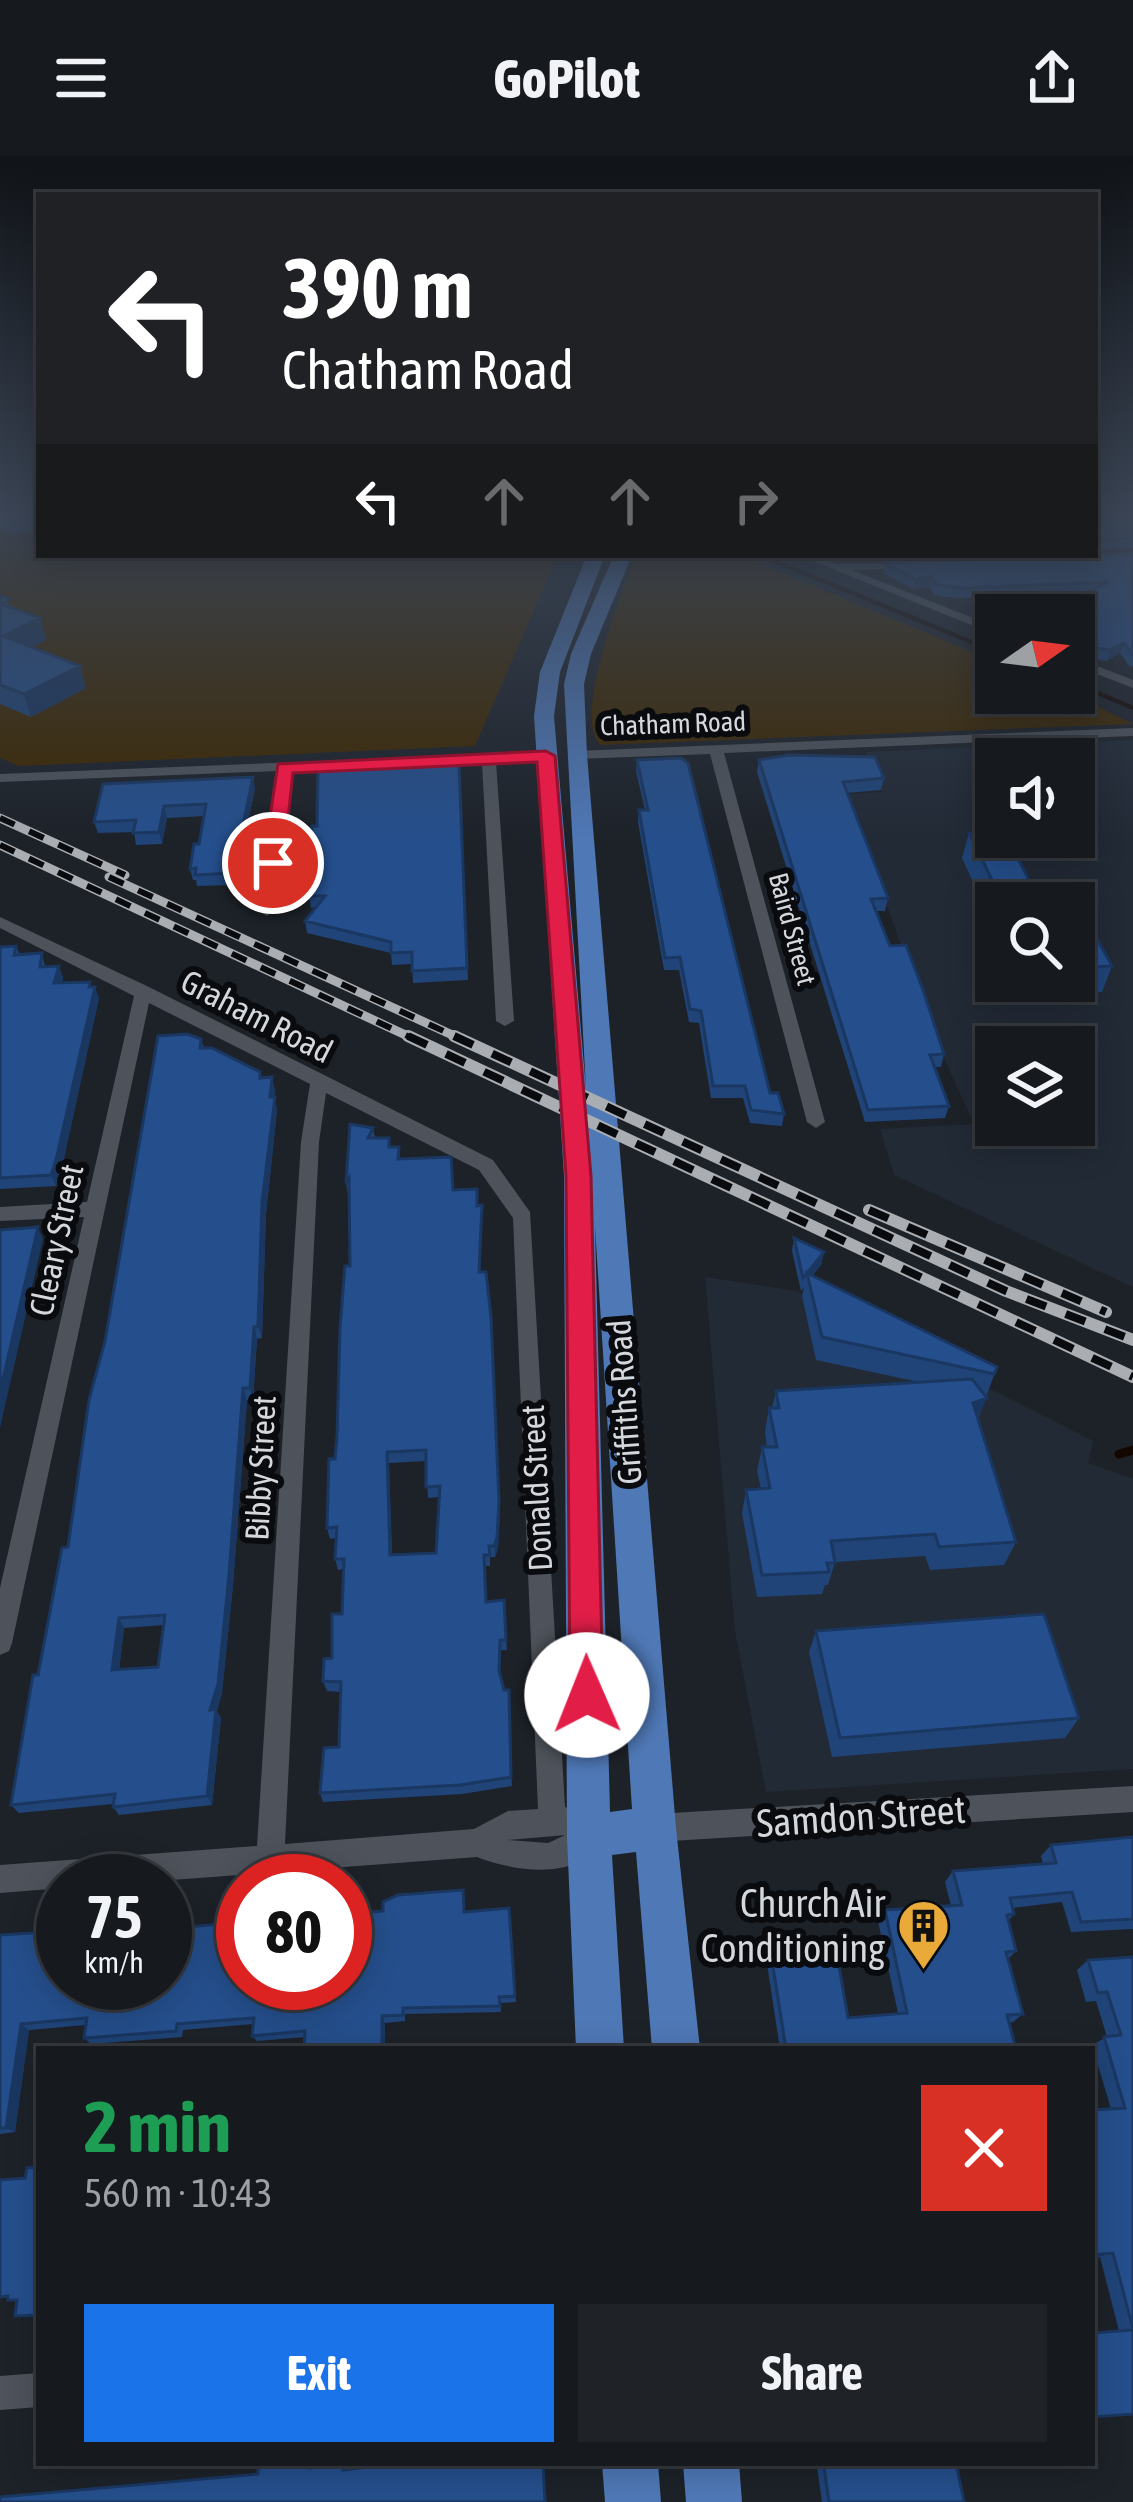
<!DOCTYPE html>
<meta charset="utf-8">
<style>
:root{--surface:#161a1f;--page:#1f2328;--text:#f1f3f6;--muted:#9ea1a4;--line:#35383d;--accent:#1a73e8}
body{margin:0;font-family:"Asap Condensed",sans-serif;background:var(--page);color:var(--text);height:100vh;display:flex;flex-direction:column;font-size:45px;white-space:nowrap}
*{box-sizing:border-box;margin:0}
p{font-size:39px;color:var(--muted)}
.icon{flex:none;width:66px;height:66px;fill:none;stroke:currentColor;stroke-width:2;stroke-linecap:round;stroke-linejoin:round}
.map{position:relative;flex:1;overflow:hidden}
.details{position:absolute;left:36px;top:1890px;width:1059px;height:420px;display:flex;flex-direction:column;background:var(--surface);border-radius:0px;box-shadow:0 6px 30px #0003,0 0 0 3px var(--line)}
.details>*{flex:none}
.hud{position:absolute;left:36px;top:36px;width:1062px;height:366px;border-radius:0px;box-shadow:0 6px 30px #0003,0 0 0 3px var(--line);background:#202124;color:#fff;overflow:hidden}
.needle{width:78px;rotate:76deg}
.controls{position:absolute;left:975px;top:438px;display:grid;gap:24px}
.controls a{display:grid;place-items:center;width:120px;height:120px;border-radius:0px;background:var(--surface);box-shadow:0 6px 30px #0003,0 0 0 3px var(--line);font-size:60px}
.speed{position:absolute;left:36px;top:1698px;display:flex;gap:24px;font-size:60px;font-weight:700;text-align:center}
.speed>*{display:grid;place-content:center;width:156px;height:156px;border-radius:50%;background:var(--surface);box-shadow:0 6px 30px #0003,0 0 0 3px var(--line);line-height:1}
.speed small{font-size:30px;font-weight:400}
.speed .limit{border:18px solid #d22;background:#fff;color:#111}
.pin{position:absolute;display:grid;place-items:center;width:102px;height:102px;color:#fff;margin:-51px;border:6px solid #fff;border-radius:50%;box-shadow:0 3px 12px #0007}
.me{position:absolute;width:132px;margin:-66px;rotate:359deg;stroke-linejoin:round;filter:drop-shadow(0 0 9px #0008)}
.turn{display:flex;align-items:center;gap:42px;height:252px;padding:0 48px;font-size:54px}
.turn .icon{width:156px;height:156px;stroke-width:2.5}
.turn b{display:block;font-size:84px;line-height:102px}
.lanes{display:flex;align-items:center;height:114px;padding:0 48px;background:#0003;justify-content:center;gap:60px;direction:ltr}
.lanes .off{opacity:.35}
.round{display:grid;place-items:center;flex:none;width:126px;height:126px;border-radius:0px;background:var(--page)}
.headline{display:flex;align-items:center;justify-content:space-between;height:204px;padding:0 48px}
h1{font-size:72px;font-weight:700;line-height:90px;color:#1e9e55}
.cta{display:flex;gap:24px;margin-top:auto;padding:24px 48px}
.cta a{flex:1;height:138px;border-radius:0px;background:var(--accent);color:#fff;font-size:48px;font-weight:700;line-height:138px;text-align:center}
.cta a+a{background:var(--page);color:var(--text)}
header{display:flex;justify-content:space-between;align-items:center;height:156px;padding:0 48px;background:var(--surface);font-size:54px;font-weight:700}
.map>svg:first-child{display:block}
.built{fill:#222a36;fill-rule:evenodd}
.green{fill:#3e2800}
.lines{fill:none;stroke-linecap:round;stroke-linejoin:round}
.stream-far1{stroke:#140700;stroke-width:4.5}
.stream{stroke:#140700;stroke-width:9}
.minor{fill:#4e535b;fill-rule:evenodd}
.trunk{fill:#4f78b6;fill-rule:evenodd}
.rail-far1-casing{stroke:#aaaeb3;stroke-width:9}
.rail-casing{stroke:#aaaeb3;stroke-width:12}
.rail-far1{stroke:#090b0e;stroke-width:6;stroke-dasharray:16;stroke-linecap:butt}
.rail{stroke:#090b0e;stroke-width:8;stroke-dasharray:21;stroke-linecap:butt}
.wall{fill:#204478;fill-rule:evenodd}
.shaded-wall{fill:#1a3762}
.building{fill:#254f8c;stroke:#1a3762;stroke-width:3;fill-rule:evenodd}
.route{fill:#e11d48;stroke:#92132f;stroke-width:3}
.labels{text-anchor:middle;stroke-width:12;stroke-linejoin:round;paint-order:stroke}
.far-street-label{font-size:27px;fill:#d4d7dc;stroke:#090b0e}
.street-label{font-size:33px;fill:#d4d7dc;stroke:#090b0e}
.near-street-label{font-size:39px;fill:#d4d7dc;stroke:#090b0e}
.near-poi-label{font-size:39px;fill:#d4d7dc;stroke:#090b0e;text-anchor:end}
</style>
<header><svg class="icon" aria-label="menu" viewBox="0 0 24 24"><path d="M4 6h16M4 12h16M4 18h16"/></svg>GoPilot<svg class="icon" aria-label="share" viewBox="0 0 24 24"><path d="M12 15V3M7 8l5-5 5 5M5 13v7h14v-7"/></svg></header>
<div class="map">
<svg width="1133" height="2346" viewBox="0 0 1133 2346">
<rect width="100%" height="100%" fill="#1d2229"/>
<!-- built -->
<path class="built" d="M1133,584V1131L894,1019L880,973L974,968L932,876L847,638L882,636L866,596ZM996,603H1074V681H996ZM996,747H1074V825H996ZM996,891H1074V969H996Z
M705,1121L797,1135L1093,1285L1088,1307L1133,1323V1613L766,1636L735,1475Z"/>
<!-- green -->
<path class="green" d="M0,357H39V399H558L475,590L19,610L0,602Z
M635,399H740L996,506V537H1070L1133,568L600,589C572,560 623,436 635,399Z"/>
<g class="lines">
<!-- stream-far1 -->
<path class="stream-far1" d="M760,399L996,496
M1074,527L1133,552"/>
<!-- stream -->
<path class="stream" d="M1119,1298L1133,1294"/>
<!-- minor -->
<path class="minor" d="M798,399H814L836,408L916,407V411L912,412L852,414L996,471V479Z
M1074,501L1133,524V532L1074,509Z
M1133,572V580L724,597L825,966L816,972L807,966L710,598L576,603L569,599L576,595Z
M546,596L551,597V603L496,606L514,865L505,870L496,865L482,607L291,614L275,755L267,760L259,755L277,615L0,626V618Z
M0,761L149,831L493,1004L530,1056L565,1651L576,1655L580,1665L576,1673L587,1668L597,1672L601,1682C582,1727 512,1715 477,1701L158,1725H63V1732L0,1737V1709L257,1690L301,986L310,928L149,847L12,1487L9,1495L0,1499V1432L84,1061L0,1065V1051L87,1046L134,840L0,772ZM326,937L479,1014L513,1062L538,1653L508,1655L474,1673L285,1688L319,986ZM572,1676L548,1687L508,1684L566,1679Z
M1133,1630V1656L655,1686L645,1682L641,1672L645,1662L655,1658Z
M39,2217V2251L0,2254V2220Z"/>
<!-- trunk -->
<path class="trunk" d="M587,399H605L560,516L554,560L586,933L564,528L571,498L614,399H632L591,498L584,528L587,599L676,1672L700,1893H652L636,1696L612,1699L624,1893H576L567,1680L564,1020L534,560L540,516ZM595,1071L632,1653L610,1656Z
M602,2307H658L661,2346H605Z
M683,2307H739L742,2346H686Z"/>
<defs>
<path id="rail-far1" d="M0,662L125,719
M0,689L414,883
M109,721L461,883"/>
<path id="rail" d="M408,880L1133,1221
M454,880L1006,1135L1133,1184
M869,1054L1106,1156"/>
</defs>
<!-- rail-far1 casing -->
<use href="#rail-far1" class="rail-far1-casing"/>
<!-- rail casing -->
<use href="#rail" class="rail-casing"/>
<!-- rail-far1 -->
<use href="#rail-far1" class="rail-far1"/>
<!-- rail -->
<use href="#rail" class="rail"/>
</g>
<!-- wall -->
<path class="wall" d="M0,357H39V371L15,379L0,371Z
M1095,357H1133V392L1095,394Z
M1133,397V510L1130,511L1120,497L1107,505L1091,503L1074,496V459L1086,437L958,442L935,439L929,431L913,433L883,417L885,407Z
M847,399H957L865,402Z
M0,440L13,452L40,462L46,484L32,491L86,532L31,561L0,548Z
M637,604L770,937L784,958L782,970L750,967L743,942H711L699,867L689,866L679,814H664L638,666L639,654H645L636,615Z
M759,604L884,622L881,634L847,637L888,742L885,755H876L890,790L944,898L941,911H934L949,950L945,962L865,966L757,616Z
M459,609L468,824L413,827L412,808L392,809L391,797L307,777L305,765L316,751L311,752L307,727L311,708L310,698L317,670Z
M255,632L235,729L197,730L196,724H193L190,713L199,688L204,660L167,662L162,688L136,689L134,676L98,677L94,666Z
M969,677L1029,724L1023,747H996V751L985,752L962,702Z
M1074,768L1112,810L1102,836L1010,841L1003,825H1074Z
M996,777V811L990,798Z
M16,790L20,799L42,797L45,811L59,810L63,822L61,827L92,831L99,842L61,1016L56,1030L0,1033V791Z
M201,883L204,892L261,922L275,934L274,941L277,954L266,1058L262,1182L257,1183L253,1244H247L233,1429L222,1537L217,1555L221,1562L212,1649L119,1659L113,1651V1648L19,1657L11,1649L38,1519L68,1391ZM164,1469L158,1511L119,1514L124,1472Z
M373,972L375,982H389L390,991H399L400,1003L478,1050L482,1049L480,1116L500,1356L498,1393L495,1401H490V1410H485L486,1446L504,1444L507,1494H501L500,1520L504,1534L512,1630L462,1638L323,1646L320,1637L339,1591L341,1536L327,1535L323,1525L332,1502L342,1458L343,1413L338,1414L335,1403L336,1382L330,1383L327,1372L335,1303L350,1110L349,1037L348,1039L346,1027ZM426,1305L428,1342L439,1341L436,1397L392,1398L389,1307Z
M794,1082L824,1096L821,1109L812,1120L997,1211L978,1263L1016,1386L1004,1409L930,1414L925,1400L835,1406L828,1429H825L822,1438L757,1441L742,1357L746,1334L761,1333L757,1315L762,1291H767L765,1276L769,1252H772L776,1235L919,1226L816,1204L802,1140L804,1131L801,1135L792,1095Z
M816,1475L1079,1562L1065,1582L832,1601L809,1496Z
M1133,1681V1773L1071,1776L1062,1746L1012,1752L1014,1758L1009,1764L1016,1795L1008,1803L1023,1858L1013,1866L1009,1867L1016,1893H780L767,1808L771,1798L848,1862L898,1857L878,1765L885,1754L951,1750L945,1726L953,1715L1043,1708L1041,1700L1051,1689Z
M464,1742L465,1755L509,1752L516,1846L500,1847L501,1856L405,1858V1865L385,1867V1893H304L305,1881L257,1885L252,1880L253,1868L183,1874L182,1881L91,1888L84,1882L86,1869L29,1874L15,1976L0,1978V1779L63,1827L383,1755Z
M1133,1801V2258L1119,2175L1100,2101L1092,2102V1954L1111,1953L1092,1889L1107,1881L1096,1845L1086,1846L1077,1814L1088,1804Z
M830,2307H956L964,2346H822L817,2310L830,2309Z"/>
<!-- shaded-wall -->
<path class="shaded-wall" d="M39,357V371L15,379L11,366Z
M931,420L929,431L913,433L915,423Z
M40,462L46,484L10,502L3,480Z
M1124,487L1120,497L1107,505L1110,494Z
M80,510L86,532L31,561L24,538Z
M253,621L255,632L235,729L233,717Z
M164,650L167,662L162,688L159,676Z
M59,810L63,822L58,838L54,827Z
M90,826L94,836L95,831L99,842L61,1016L56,1030L51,1019Z
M272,921L275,934L273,953L275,941L277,954L266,1058L262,1182L258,1170L262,1046Z
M38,1071L43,1083L0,1272V1236Z
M824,1096L821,1109L808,1125L807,1118Z
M491,1161L500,1356L498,1393L495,1401Z
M254,1171L257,1183L253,1244L250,1232Z
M243,1232L247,1244L233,1429L222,1537L217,1555L221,1562L212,1649L207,1640L210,1554Z
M987,1242L976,1266L973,1247Z
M387,1296L389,1307L392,1409L390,1399Z
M119,1462L124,1472L118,1524L112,1514Z
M382,1860L385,1867V1893H382Z
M21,1868L29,1874L15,1976L6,1972Z"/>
<!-- building -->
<path class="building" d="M0,357H39L11,366L0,360Z
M1095,357H1133V382L1095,384Z
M1133,397V499L1124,487L1110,494L1094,492L1074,484V459H1043L1108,426L961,432L937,429L931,420L915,423L885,407Z
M0,440L10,443L1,448L40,462L3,480L80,510L24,538L0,529Z
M789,599L875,601L884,622L843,626L888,742L871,743L890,790L906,789L923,834L944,898L930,899L949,950L868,954L759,604Z
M681,602L688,607L770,937H778L784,958L751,954L745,930H713L701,855L690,853L680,801L665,802L639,654H648L637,604Z
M459,609L467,812L412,815V796L391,797V786L305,765L325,740H309L312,727H307L314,697L310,698L312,670H317L318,615Z
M253,621L233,717L195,719L196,712L190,713L194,688H199L206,648L164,650L159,676L133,677L136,664L94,666L103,628Z
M996,676V681H1007L1029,724L993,726L969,677Z
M1074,768H1089L1112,810L1074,812Z
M16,790L14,799L42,797L40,811L59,810L54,827L90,826L89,831H95L56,1004L51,1019L0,1022V791Z
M187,878L201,883L200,892H212L260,916V922L272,921L270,941H275L262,1046L258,1170L254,1171L250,1232H243L229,1419L218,1528L210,1554L216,1553L207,1640L113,1651L115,1638L11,1649L33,1519H38L62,1392L68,1391L89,1244L105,1185L158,880ZM165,1459L158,1511L112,1514L119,1462Z
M350,968L373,972L368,982H389V991H399L398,1003L451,1001L453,1034L477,1033V1050L482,1049L479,1116H486L491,1161L499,1345L497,1382L494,1390H489L490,1399H484L486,1446L504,1444L506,1484H500L499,1515L504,1534H509L511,1621L460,1629L320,1637L324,1592L339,1591L341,1526L323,1525L324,1503L332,1502V1458H342L344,1403H335L337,1371L327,1372L329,1303H335L337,1281L340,1172L345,1110H350L349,1022L346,1027ZM426,1294V1331L440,1330L436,1397L390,1399L387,1296Z
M38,1071L0,1236V1074Z
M794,1082L824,1096L803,1122Z
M807,1117L997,1211L994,1218L822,1181Z
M972,1223L987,1242L973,1247L1016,1386L939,1391L935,1378L831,1385L835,1407H827L829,1416L762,1419L746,1334L770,1332L762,1291H777L769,1252H779L776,1235Z
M1044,1458L1079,1562L840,1582L816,1475Z
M1133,1681V1763L1081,1766L1072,1736L1010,1742L1014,1758L1007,1759L1016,1795L1006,1796L1023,1858L1007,1859L1016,1893H786L771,1798L836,1793L848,1862L907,1857L885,1754L962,1749L953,1715L1056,1707L1051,1689Z
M463,1734L464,1756L509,1752L515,1840L499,1841L500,1850L403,1852V1859L382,1860V1893H304L305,1875L252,1880L254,1862L177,1868L176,1875L84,1882L87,1862L21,1868L6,1972H0V1779L63,1775V1827H165V1773L243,1766V1827H345V1758L383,1755V1746L398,1739Z
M1133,1801V2173L1113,2097L1092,2099V1954L1125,1952L1104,1881L1121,1879L1107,1836L1098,1837L1088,1804Z
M531,1889L532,1893H480Z
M39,2011V2159L15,2160L17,2144H8V2140L0,2141V2024L25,2022L27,2012Z
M1133,2174V2258L1092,2261V2177Z
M287,2307H309V2312L343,2309V2314L400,2307H543L545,2346H0V2341L258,2318V2312L287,2309Z
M836,2307H956L964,2346H829L824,2311L837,2310Z"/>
<!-- sky -->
<linearGradient id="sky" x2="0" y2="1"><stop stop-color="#101317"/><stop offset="0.52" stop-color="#3a4454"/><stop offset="1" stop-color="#3a4454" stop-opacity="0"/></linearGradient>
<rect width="1133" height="685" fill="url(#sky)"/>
<!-- route -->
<path class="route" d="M546,595L555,600L591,1020L603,1539L599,1550L587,1555L575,1550L570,1539L566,1020L537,606L293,617L283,707L273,713L263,707L278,608Z"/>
<!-- icons -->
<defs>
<symbol id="building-pin" viewBox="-11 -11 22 30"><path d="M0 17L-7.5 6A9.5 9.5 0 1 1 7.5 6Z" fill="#eaaa39" stroke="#090b0e"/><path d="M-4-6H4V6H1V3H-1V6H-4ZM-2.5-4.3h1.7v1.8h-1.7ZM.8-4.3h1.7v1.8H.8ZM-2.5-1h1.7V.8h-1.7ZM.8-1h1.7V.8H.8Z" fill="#111"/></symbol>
</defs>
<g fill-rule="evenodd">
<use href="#building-pin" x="894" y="1740" width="59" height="81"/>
</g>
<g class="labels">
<!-- far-street labels -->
<g class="far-street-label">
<text transform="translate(673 568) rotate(-2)" y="9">Chatham Road</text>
<text transform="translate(792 773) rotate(75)" y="9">Baird Street</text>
</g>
<!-- street labels -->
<g class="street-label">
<text transform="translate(257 860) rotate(27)" y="12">Graham Road</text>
<text transform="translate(56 1084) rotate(-78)" y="12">Cleary Street</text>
<text transform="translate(624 1246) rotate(-94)" y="12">Griffiths Road</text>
<text transform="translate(260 1312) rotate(-87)" y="12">Bibby Street</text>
<text transform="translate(536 1332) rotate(-93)" y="12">Donald Street</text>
</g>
<!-- near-street labels -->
<g class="near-street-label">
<text transform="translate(861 1660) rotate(-4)" y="14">Samdon Street</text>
</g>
<!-- near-poi labels -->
<g class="near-poi-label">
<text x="885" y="1761">Church Air<tspan x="885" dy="45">Conditioning</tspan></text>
</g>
</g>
</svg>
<div class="controls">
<a><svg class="needle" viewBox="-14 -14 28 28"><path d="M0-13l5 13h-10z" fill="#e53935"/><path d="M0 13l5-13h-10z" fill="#9ea1a4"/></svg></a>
<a><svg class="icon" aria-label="sound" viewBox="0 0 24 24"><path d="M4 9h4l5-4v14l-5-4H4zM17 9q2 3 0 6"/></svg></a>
<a><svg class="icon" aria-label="search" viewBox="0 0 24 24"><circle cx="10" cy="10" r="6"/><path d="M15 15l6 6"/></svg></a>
<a><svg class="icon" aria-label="layers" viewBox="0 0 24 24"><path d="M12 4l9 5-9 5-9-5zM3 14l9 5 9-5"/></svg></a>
</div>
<div class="speed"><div>75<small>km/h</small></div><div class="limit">80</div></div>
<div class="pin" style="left:273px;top:707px;background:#d93025"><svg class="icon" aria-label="arrive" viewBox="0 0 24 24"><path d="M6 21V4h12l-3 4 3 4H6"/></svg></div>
<svg class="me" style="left:587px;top:1539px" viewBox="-20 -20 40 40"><circle r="19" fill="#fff"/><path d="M0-13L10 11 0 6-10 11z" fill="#e11d48"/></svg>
<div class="hud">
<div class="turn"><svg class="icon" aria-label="left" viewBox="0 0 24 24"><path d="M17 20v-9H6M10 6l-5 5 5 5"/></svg><div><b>390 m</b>Chatham Road</div></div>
<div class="lanes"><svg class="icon" aria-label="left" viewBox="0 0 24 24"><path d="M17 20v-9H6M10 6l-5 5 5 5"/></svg><svg class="icon off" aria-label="ahead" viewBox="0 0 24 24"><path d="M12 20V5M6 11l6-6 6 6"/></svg><svg class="icon off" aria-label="ahead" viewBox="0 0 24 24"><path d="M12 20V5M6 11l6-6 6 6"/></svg><svg class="icon off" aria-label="right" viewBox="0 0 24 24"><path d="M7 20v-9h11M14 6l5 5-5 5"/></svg></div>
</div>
<section class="details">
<div class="headline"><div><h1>2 min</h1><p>560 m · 10:43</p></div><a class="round" style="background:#d93025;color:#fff"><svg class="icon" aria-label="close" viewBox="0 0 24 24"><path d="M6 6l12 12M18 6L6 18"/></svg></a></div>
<div class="cta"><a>Exit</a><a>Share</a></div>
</section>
</div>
